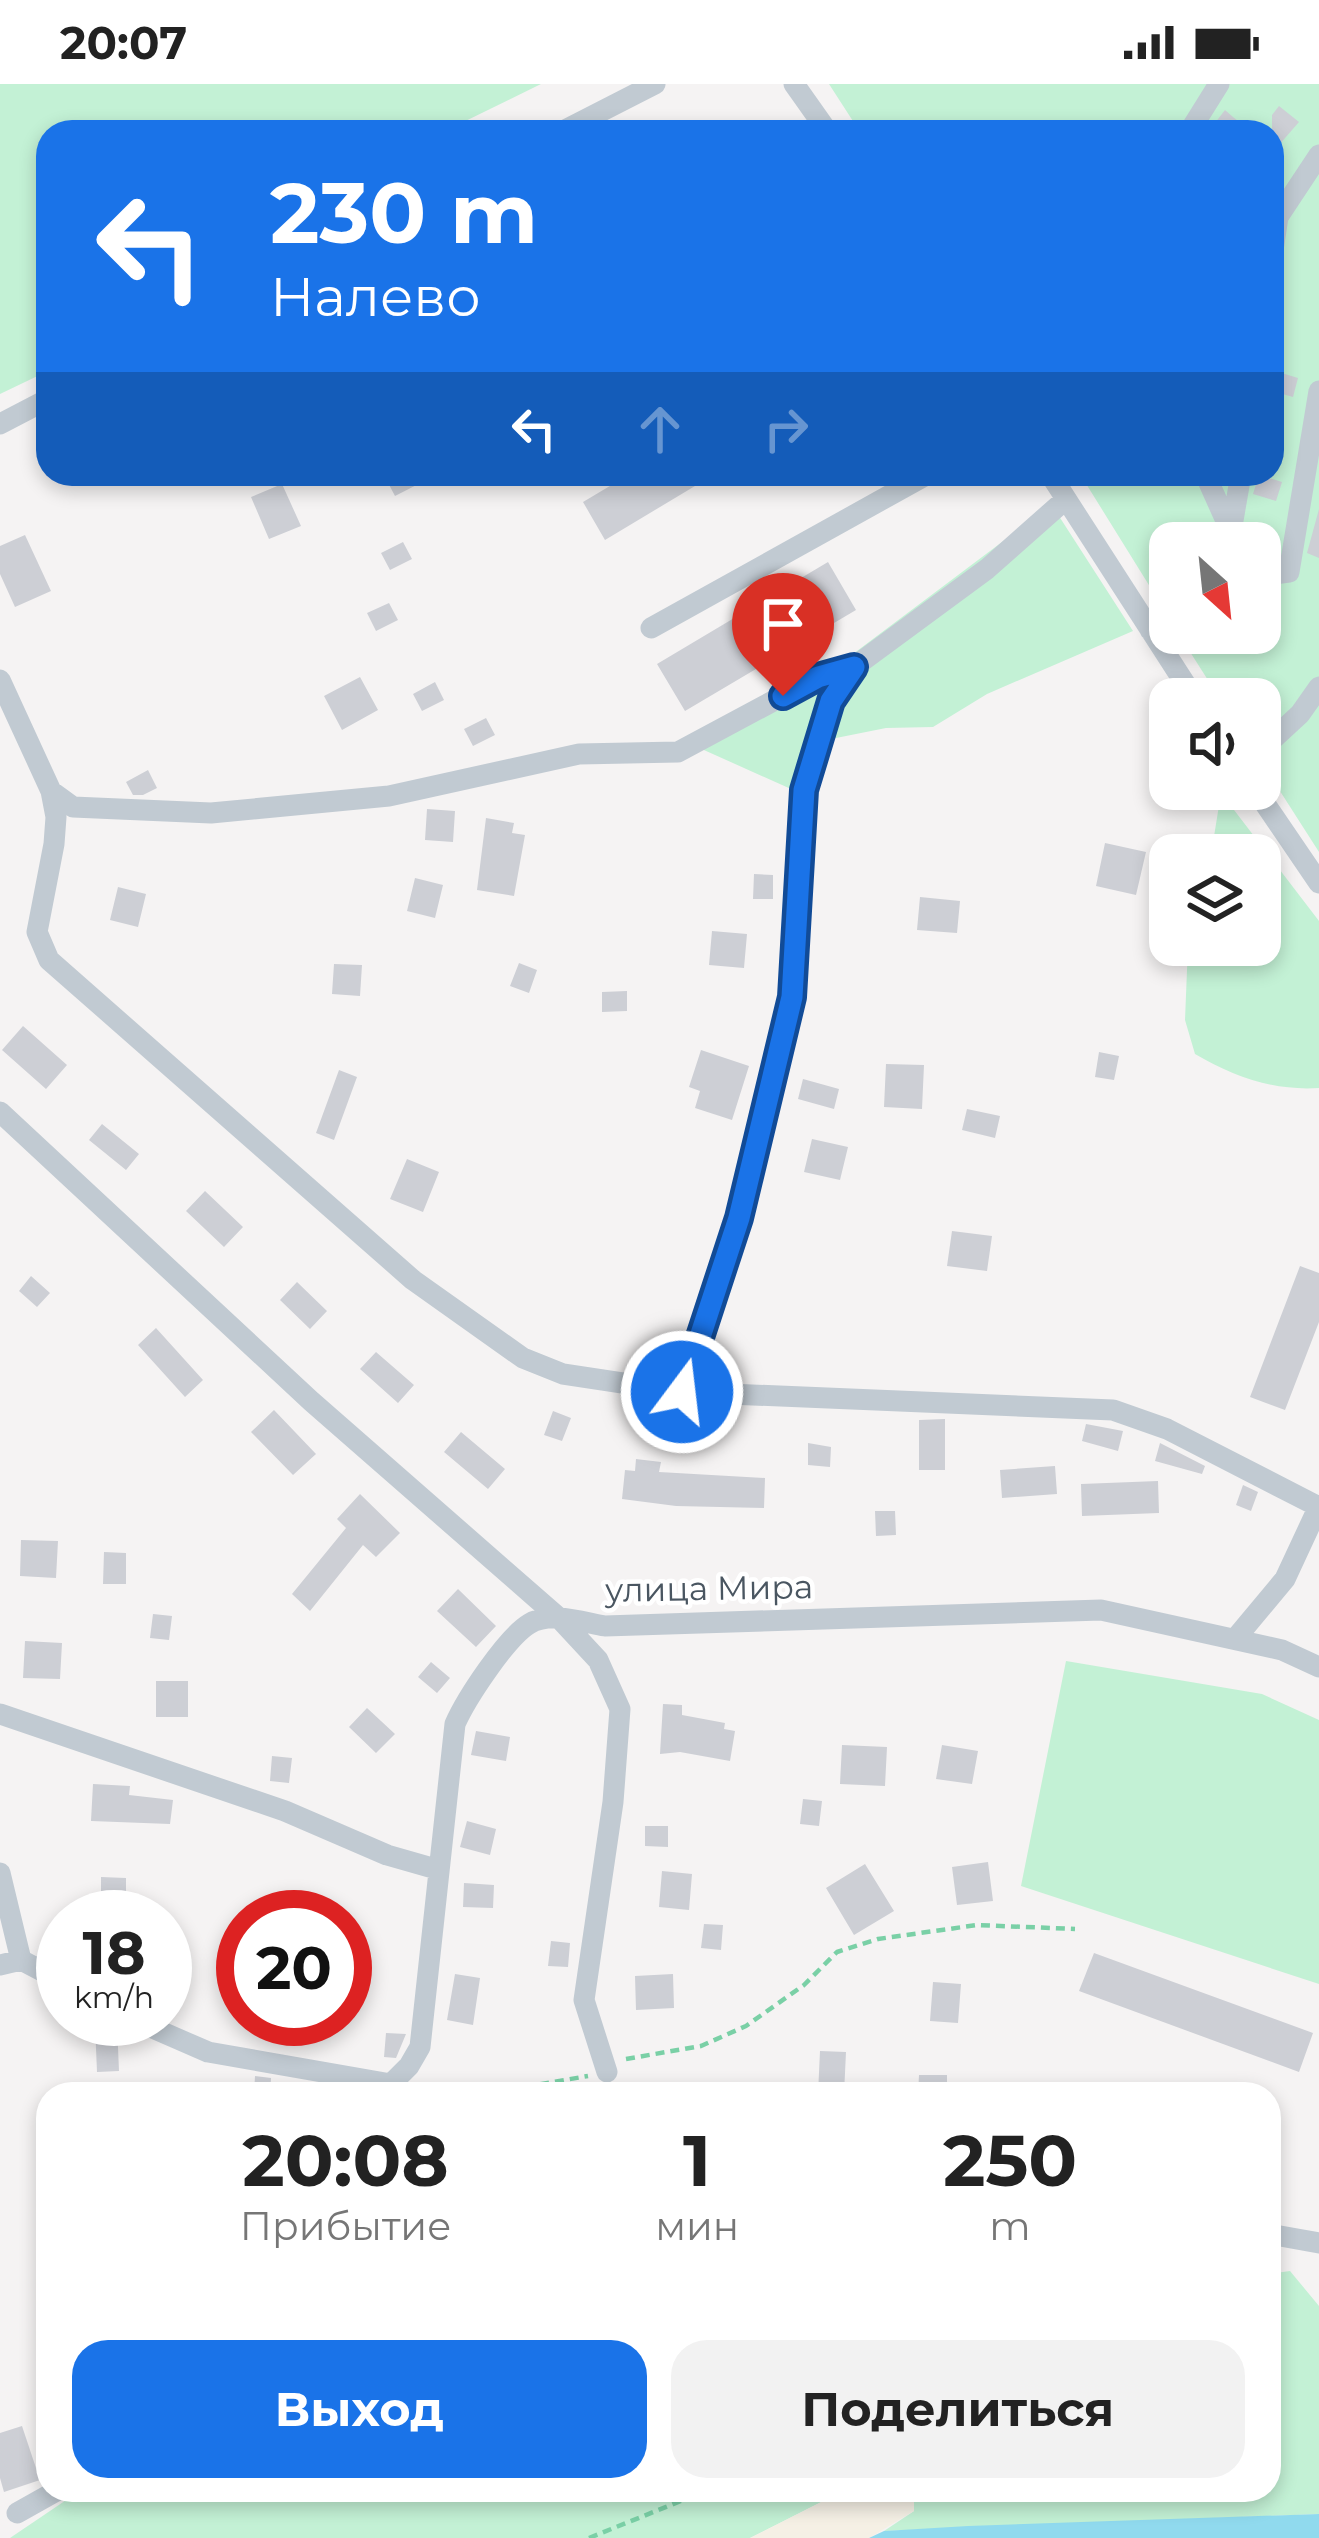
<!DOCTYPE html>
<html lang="ru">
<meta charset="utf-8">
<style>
:root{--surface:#fff;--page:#f2f2f2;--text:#222;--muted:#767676;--accent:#1a73e8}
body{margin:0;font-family:Montserrat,sans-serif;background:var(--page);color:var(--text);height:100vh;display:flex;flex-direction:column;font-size:45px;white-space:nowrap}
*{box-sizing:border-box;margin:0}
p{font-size:39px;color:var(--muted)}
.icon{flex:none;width:66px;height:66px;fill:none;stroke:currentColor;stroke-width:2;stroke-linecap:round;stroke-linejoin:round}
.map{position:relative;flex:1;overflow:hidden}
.side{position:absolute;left:36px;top:1998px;width:1245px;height:420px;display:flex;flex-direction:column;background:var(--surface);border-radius:36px;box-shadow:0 6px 18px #0003}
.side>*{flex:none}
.top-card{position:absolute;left:36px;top:36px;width:1248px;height:366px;border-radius:36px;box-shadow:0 6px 18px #0003;background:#1a73e8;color:#fff;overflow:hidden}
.needle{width:78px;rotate:153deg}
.controls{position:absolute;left:1149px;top:438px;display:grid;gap:24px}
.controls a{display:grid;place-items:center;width:132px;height:132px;border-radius:24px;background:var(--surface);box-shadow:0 6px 18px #0003;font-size:60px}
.speed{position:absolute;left:36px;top:1806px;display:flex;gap:24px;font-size:60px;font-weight:700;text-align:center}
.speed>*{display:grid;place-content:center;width:156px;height:156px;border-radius:50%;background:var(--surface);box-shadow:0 6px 18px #0003;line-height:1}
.speed small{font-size:30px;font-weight:400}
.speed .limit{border:18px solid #d22;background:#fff;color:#111}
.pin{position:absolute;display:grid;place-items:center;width:102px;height:102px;color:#fff;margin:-123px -51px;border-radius:50% 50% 50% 0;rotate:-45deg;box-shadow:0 0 12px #0007}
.pin .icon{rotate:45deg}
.me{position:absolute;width:132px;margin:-66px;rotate:15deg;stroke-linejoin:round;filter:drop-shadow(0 0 9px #0008)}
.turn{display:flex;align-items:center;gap:42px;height:252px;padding:0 36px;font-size:54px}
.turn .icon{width:156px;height:156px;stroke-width:2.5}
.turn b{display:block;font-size:84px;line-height:102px}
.lanes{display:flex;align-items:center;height:114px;padding:0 36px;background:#0003;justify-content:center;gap:60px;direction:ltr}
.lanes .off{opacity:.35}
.eta{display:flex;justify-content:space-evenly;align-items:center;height:204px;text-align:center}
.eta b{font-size:72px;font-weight:700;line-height:84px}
.button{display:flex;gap:24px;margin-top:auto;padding:24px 36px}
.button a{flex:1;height:138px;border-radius:36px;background:var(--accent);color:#fff;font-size:48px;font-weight:700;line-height:138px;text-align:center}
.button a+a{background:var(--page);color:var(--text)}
.status{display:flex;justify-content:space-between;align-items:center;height:84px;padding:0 60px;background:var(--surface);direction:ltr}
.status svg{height:33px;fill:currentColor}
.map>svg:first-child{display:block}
.green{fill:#c3f1d5}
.sand{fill:#f5f0e5}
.water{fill:#90daee}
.building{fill:#cdcfd5}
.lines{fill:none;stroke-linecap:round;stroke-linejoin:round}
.path{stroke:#7ad0a6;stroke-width:4.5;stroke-dasharray:9 6;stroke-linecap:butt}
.minor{stroke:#c1cad2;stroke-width:21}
.route-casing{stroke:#114b97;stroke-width:30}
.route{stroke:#1a73e8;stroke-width:21}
.labels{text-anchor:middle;stroke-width:9;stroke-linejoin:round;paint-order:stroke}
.street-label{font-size:33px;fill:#4a5661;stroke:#fff}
</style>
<div class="status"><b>20:07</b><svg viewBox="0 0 49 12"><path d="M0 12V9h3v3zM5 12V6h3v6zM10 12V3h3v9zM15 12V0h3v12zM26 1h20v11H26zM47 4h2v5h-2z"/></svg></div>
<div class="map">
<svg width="1319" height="2454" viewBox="0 0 1319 2454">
<rect width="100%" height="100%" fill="#f5f3f3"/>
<!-- green -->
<path class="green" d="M0,0H541L443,48H382L374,39L356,48H48V287L0,310Z
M829,0H1319V768L1260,676V615H1220L1178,549H1260V459H1170V535L1080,390H1272V48H860Z
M1055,426L1133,547L987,610L933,643L886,644L831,655L791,705L686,658L845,576L1006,455Z
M1221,709L1319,837V1004C1274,1007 1234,993 1195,970L1185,936L1188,861H1260V771H1211Z
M1066,1577L1262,1610L1319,1636V1900L1021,1802Z
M1290,2187L1319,2222V2430L884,2447L914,2427V2406H1269V2190Z
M81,2406H845L750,2454H10Z"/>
<!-- sand -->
<path class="sand" d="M845,2406H914V2427L869,2454H750Z"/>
<!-- water -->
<path class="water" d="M1319,2430V2454H869L884,2447L968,2442Z"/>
<!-- building -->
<path class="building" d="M1279,22L1299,38L1272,69V31Z
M1225,26L1233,33L1252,48H1208Z
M1275,287L1298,294L1293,313L1272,307Z
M395,390H438L395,412L386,395Z
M630,390H715L605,456L583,418Z
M1259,391L1282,398L1276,417L1253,410Z
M282,400L301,442L269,455L251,413Z
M1319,425V474L1307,469Z
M25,451L51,507L15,523L0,490V462Z
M403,458L412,475L390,486L381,469Z
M828,478L856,526L685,627L657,580Z
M389,519L398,536L376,547L367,529Z
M360,593L378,626L342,646L324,612Z
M435,598L444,616L422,627L413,610Z
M486,634L495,651L473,662L464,645Z
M148,686L157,704L143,711H133L126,698Z
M427,725L455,727L453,758L425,756Z
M486,734L514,739L512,749L525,751L514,812L477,806Z
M1105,759L1146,768L1136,811L1096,802Z
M754,790L773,791V815H753Z
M415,794L443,801L435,834L407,827Z
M118,803L146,810L138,843L110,836Z
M920,813L960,817L957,849L917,846Z
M712,847L747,850L744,884L709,881Z
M519,879L537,886L529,909L510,902Z
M334,880L362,881L360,912L332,910Z
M627,907V927L602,928V908Z
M23,942L67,981L46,1005L2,966Z
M701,966L749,982L732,1036L695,1024L700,1007L689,1003Z
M1099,968L1119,972L1114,996L1095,993Z
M886,980L924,981L922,1025L884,1023Z
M339,986L357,993L334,1056L316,1049Z
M803,995L839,1005L834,1025L798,1015Z
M967,1025L1000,1032L995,1054L962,1046Z
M102,1040L139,1070L126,1086L89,1056Z
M812,1055L848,1063L840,1096L804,1088Z
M407,1075L439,1088L423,1128L390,1115Z
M205,1107L243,1143L224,1163L186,1127Z
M952,1147L992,1152L987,1187L947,1182Z
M1300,1182L1319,1189V1238L1285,1326L1250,1313Z
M31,1192L50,1209L37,1223L19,1207Z
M297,1198L327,1227L310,1245L280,1216Z
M156,1244L203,1296L185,1313L138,1261Z
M376,1268L414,1301L398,1319L360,1285Z
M274,1326L316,1370L293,1391L251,1348Z
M553,1327L571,1334L562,1357L544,1351Z
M945,1335V1386H919V1336Z
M1086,1340L1123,1347L1118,1367L1082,1357Z
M461,1348L505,1385L488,1405L444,1368Z
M808,1359L831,1363L830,1383L808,1381Z
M1160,1359L1205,1382L1202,1390L1155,1377Z
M636,1375L661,1378L659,1388L765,1394L764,1424L676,1422L622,1415L625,1386L635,1387Z
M1055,1382L1057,1410L1002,1414L1000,1386Z
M1158,1397L1159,1429L1082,1432L1081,1400Z
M1243,1401L1258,1408L1251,1427L1236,1421Z
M360,1410L400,1449L376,1473L363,1461L310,1527L292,1510L346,1444L337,1435Z
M875,1427H895L896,1451L876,1452Z
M21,1456L58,1457L56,1494L20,1492Z
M104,1468L126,1469V1500H103Z
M458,1505L496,1542L476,1563L437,1527Z
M153,1530L172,1532L169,1556L150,1554Z
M25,1557L62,1559L60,1595L23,1594Z
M431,1578L450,1594L437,1609L418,1593Z
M156,1597H188V1633H156Z
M663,1620L682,1621V1631L725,1639L724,1645L735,1647L730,1677L680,1668L660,1670Z
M367,1624L395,1650L376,1669L349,1643Z
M476,1647L510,1653L506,1677L471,1671Z
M842,1661L887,1663L885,1702L840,1700Z
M942,1661L978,1667L972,1700L936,1695Z
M272,1672L292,1674L289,1699L270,1697Z
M93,1700L130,1702L129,1711L173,1716L170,1740L91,1737Z
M803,1715L822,1717L819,1742L800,1740Z
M467,1737L496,1745L490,1771L460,1763Z
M645,1742H668V1763L645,1762Z
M988,1778L993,1817L957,1821L952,1783Z
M865,1780L894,1827L854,1851L826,1804Z
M662,1787L692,1790L689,1826L659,1823Z
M101,1793L126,1794V1814L101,1813Z
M464,1799L494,1801L493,1824L463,1823Z
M704,1840L723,1841L721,1866L701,1864Z
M551,1857L570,1859L568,1883L548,1882Z
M1094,1869L1313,1949L1299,1988L1079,1907Z
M455,1890L480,1894L473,1941L447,1936Z
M673,1890L674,1924L636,1926L635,1892Z
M933,1898L961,1900L958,1939L930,1937Z
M117,1940L119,1987L97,1988L95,1941Z
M386,1949L406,1950L396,1974L384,1973Z
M820,1967L846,1968L844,2010H818Z
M919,1991H947V2010H918Z
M255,1992L271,1994L270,2010H254Z
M22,2342L40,2396L4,2408L0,2394V2349Z"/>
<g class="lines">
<!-- path -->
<path class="path" d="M626,1975L701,1962L746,1942L804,1901L837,1868L878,1855L977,1841L1075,1845
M421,2003L494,2008L588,1992
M589,2454L708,2406"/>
<!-- minor -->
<path class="minor" d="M794,0L828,48
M561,48L655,0
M1189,48L1219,0
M1272,173L1278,133L1319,71
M0,340L48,315
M1050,390L1195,615
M1205,390L1231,448L1226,459
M1066,415L987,485L854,583L831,617L804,706L792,913L739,1134L682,1308L1113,1326L1167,1345L1319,1423
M1231,448L1241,390
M1260,492L1289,488L1319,307
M651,544L928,390
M1150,546L1170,530
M0,596L51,707L73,723L211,729L389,712L579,670L678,668L818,593L854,583
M1260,667L1300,630L1319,603
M1255,705L1319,799
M51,707L56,733L54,760L37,848L49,876L413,1196L523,1274L563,1290L682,1308
M0,1028L311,1317L559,1534L598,1576L620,1625L613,1718L584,1916L607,1988
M1235,1555L1285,1495L1319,1422
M0,1630L285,1727L387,1771L436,1785
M0,1789L21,1876
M0,1881L21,1876L63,1898
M132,1935L208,1968L391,2000L409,1982L420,1963L455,1640C466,1615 506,1554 529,1540C550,1527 582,1538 605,1542L1101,1526L1282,1566L1319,1583
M1269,2150L1319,2159
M17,2429L58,2406"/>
</g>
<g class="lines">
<defs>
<path id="route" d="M682,1308L739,1134L792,913L804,706L831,617L854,583L818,593L783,612"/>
</defs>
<!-- route casing -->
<use href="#route" class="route-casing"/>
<!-- route -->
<use href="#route" class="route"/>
</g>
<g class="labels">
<!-- street labels -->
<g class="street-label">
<text transform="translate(709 1504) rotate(-1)" y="12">улица Мира</text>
</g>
</g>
</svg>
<div class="controls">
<a><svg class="needle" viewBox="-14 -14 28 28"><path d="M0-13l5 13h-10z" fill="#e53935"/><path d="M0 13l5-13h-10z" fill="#767676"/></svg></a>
<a><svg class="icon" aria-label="sound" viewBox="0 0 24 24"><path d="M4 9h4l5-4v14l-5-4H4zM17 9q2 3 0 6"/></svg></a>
<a><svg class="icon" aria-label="layers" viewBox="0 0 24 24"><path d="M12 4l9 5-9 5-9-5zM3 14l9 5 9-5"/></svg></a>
</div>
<div class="speed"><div>18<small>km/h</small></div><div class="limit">20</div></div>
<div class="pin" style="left:783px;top:612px;background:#d93025"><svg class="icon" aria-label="arrive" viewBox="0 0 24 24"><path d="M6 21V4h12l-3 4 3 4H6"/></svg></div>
<svg class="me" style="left:682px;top:1308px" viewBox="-20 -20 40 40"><circle r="17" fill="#1a73e8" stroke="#fff" stroke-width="3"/><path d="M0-11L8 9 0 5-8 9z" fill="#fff"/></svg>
<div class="top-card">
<div class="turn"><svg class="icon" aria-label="left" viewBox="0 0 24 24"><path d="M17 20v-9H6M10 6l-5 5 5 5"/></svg><div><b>230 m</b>Налево</div></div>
<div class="lanes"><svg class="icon" aria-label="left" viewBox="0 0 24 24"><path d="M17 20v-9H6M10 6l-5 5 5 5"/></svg><svg class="icon off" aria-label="ahead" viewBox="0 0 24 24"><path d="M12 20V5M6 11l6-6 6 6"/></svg><svg class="icon off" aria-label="right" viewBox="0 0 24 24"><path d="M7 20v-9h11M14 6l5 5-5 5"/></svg></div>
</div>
<section class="side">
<div class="eta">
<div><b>20:08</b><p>Прибытие</p></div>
<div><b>1</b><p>мин</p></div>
<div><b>250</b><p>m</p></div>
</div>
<div class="button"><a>Выход</a><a>Поделиться</a></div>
</section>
</div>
